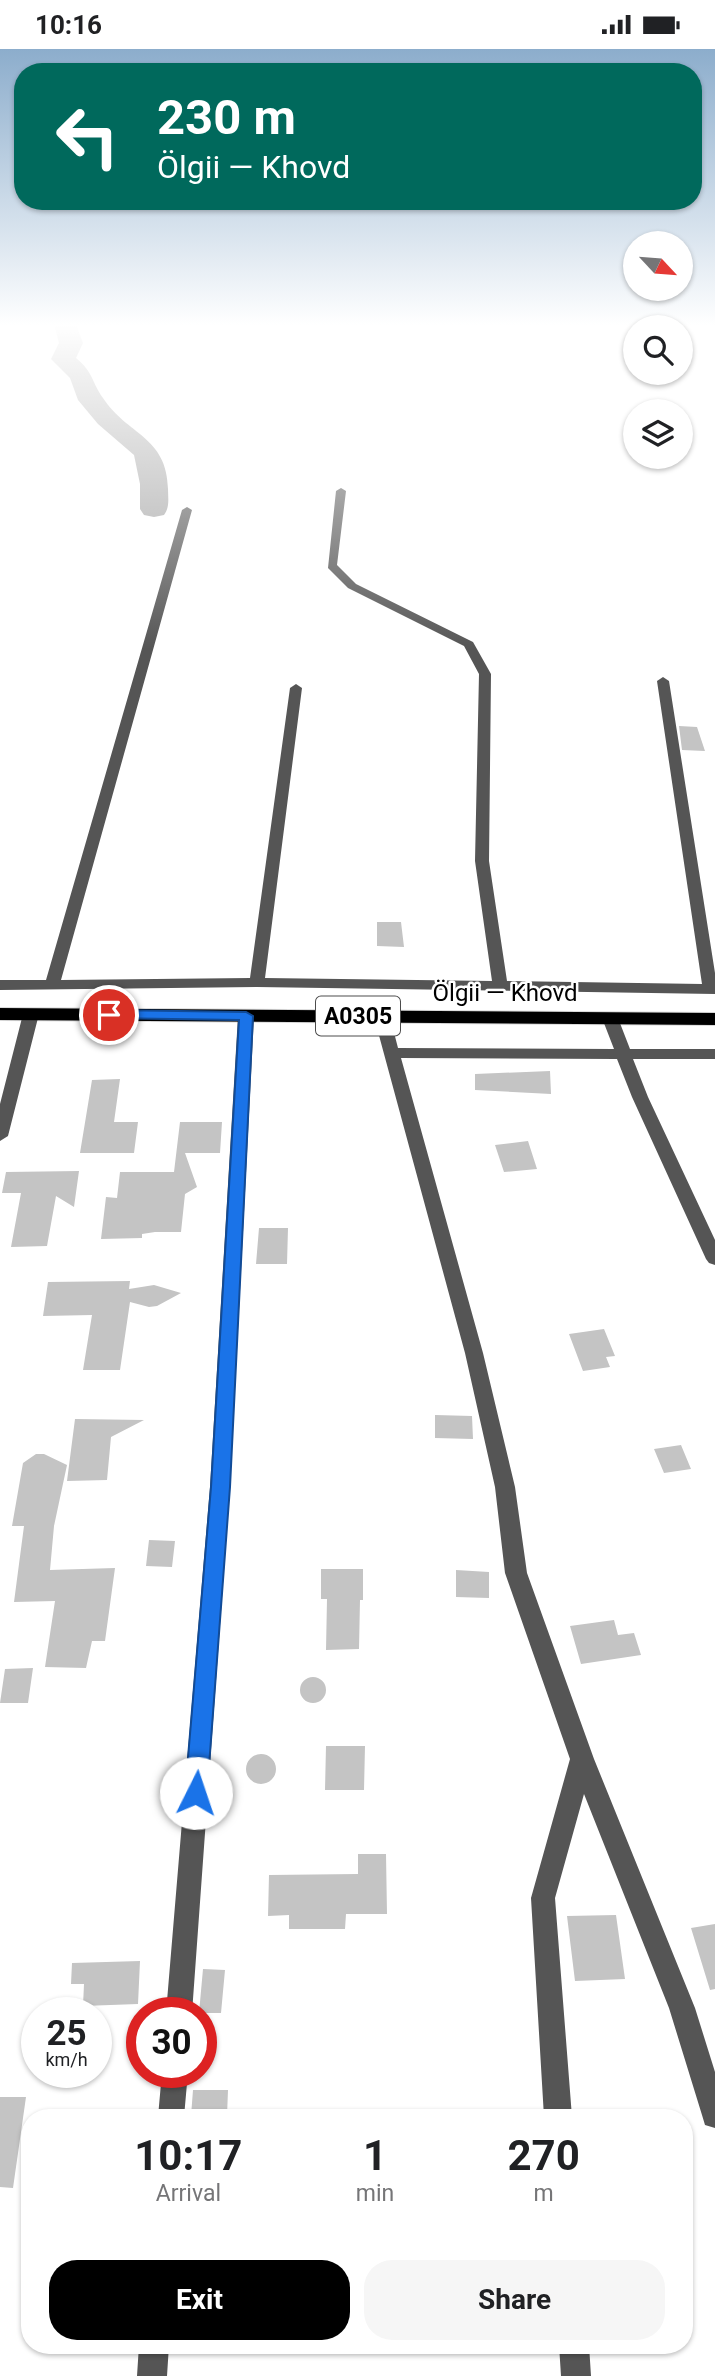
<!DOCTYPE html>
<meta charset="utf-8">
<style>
:root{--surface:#fff;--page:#f6f6f6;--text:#202124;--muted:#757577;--accent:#000}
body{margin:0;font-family:Roboto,sans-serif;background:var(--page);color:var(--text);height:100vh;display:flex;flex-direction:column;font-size:26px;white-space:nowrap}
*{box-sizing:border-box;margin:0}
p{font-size:23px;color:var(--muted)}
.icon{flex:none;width:38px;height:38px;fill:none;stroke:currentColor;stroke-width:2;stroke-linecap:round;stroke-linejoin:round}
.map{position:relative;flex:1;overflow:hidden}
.sheet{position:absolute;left:21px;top:2060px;width:672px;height:245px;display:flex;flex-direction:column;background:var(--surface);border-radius:28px;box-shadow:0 2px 5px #0004}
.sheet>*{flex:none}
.top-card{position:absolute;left:14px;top:14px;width:688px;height:147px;border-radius:28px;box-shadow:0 2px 5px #0004;background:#00695c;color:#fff;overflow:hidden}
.needle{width:46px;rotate:116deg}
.tools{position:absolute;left:623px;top:182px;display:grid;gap:14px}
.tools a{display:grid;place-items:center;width:70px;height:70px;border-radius:50%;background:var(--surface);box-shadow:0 2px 5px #0004;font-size:35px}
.speed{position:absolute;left:21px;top:1948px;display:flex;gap:14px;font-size:35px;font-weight:700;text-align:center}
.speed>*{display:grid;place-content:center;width:91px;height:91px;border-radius:50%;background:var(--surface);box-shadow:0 2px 5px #0004;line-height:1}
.speed small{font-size:18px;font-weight:400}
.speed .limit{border:10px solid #d22;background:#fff;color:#111}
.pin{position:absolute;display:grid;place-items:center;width:60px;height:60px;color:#fff;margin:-30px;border:4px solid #fff;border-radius:50%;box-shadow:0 2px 7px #0007}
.me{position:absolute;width:77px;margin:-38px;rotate:4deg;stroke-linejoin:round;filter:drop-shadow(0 0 5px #0008)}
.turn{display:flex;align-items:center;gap:24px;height:147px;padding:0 28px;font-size:32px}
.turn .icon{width:91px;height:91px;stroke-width:2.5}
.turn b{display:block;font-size:49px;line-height:60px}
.eta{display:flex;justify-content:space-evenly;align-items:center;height:119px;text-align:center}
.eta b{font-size:42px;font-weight:700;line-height:49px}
.primary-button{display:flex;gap:14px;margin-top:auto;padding:14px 28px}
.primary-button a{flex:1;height:80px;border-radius:28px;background:var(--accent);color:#fff;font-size:28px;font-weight:700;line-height:80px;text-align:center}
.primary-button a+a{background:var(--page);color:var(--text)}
.status{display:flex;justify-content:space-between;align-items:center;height:49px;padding:0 35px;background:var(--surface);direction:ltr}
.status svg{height:19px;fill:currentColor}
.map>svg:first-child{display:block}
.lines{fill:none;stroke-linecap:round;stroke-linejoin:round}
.river{fill:#a3a3a3;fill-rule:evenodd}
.building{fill:#c4c4c4}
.highway-casing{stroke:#dbdbdb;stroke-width:2}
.minor{fill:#555;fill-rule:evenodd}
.highway{fill:#000;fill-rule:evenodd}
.route{fill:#1a73e8;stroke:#114b97;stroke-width:2}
.labels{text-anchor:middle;stroke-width:5;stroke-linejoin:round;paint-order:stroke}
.shield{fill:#fff;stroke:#4c4c4c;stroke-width:2}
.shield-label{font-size:23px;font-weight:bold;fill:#000}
.street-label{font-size:24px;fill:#000;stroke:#fff}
</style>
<div class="status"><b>10:16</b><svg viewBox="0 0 49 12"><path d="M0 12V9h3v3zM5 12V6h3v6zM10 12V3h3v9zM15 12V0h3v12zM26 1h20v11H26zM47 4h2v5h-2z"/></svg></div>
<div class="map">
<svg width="715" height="2327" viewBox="0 0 715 2327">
<rect width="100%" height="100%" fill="#fff"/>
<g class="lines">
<!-- river -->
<path class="river" d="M54,275H76L83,294L76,309C94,324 91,332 103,349C127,386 167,387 168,440C168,449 170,458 164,466L154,468L144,466L140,460V435L134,406L98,375L78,351L70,329L51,310L59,294Z"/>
</g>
<!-- building -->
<path class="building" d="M679,677L697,678L705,702L682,701Z
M377,873H401L404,898L377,897Z
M550,1022L551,1045L475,1041V1025Z
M120,1030L114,1073H138L134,1104H80L92,1031Z
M180,1073H222L220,1104H185L197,1138L185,1145L181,1183H155L142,1185V1189L101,1190L106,1148L117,1149L120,1123H174Z
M528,1092L537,1120L504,1123L495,1096Z
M79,1122L74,1158L56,1147L47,1197L11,1198L21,1144H2L6,1123Z
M259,1179H288L287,1215H256Z
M130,1232L129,1240L154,1236L181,1244L157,1257L149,1258L130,1253L120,1321H83L92,1266L43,1267L48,1233Z
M604,1280L615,1307L606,1308L610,1318L583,1322L569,1285Z
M435,1366L472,1367L473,1390L435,1389Z
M75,1370L144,1371L111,1388L107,1431L67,1432Z
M681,1396L691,1420L664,1424L654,1400Z
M36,1405H44L67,1416L54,1477L50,1521L115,1519L105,1592H92L86,1619L45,1618L55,1552L14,1553L24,1477H12L23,1414Z
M149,1491L175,1492L172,1518L146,1517Z
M321,1520H363V1551H360L359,1600L326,1601L327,1550H321Z
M456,1521L489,1523V1549L456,1548Z
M614,1571L618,1586L634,1584L641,1606L581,1615L570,1577Z
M33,1619L28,1654H0L5,1620Z
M300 1641a13 13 0 1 1 26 0a13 13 0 1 1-26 0Z
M326,1697H365L364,1741H325Z
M246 1720a15 15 0 1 1 30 0a15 15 0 1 1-30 0Z
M358,1805H386L387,1865H346L345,1880H289V1866L268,1867L269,1826L358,1825Z
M616,1866L625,1930L575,1932L567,1867Z
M715,1875V1940L710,1941L691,1879Z
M140,1912L138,1955L83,1957L84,1935H71L72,1914Z
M203,1920L225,1921L221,1964H199Z
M193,2041H228L227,2067H191Z
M0,2048H26L13,2139L0,2138Z"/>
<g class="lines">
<defs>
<path id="highway" d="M0,959L715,964V976L0,971Z"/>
</defs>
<!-- highway casing -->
<use href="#highway" class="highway-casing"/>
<!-- minor -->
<path class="minor" d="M341,439L346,442L337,516L356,535L473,593L491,625L489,812L507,932L702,935L657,632L663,628L669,632L715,924V945L257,938L0,941V931H46L182,461L187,458L192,461L61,931L250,929L290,639L296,635L302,639L265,929L492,932L475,812L479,625L464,597L348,539L328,519L336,442Z
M31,960L39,965L8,1087L0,1092V1055L23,965Z
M246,962L254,967L230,1438L192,1964H166L210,1438L238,967Z
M382,963L390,968L398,999L614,1000L602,969L610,964L618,969L630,1000H715V1010H633L648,1048L715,1191V1216L709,1214L706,1210L632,1048L617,1010L401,1009L483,1304L515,1438L527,1524L594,1710L695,1959L715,2023V2079L705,2076L702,2066L669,1959L584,1745L555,1849L572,2068H544L531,1849L570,1710L505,1524L495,1438L465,1304L374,968Z
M162,2023H188L184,2068H158Z
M139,2296H169L167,2327H137Z
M559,2296H589L591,2327H561Z"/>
<!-- highway -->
<use href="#highway" class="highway"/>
</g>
<!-- sky -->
<linearGradient id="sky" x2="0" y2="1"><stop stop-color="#8cadcc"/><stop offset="0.46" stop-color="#fff"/><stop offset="1" stop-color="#fff" stop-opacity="0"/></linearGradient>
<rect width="715" height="600" fill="url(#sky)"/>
<!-- route -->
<path class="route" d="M109,961L246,963L253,967L230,1438L207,1744L204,1751L196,1753L189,1751L185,1744L211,1438L239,971L104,969V963Z"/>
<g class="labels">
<!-- shield labels -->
<rect class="shield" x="316" y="947.5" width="84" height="39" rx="5"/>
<g class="shield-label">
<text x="358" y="975">A0305</text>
</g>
<!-- street labels -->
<g class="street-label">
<text x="505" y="952">Ölgii — Khovd</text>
</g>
</g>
</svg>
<div class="tools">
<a><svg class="needle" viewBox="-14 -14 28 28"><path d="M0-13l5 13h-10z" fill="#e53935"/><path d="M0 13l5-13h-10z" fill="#757577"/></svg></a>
<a><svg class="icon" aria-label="search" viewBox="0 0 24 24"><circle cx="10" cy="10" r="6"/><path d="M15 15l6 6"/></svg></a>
<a><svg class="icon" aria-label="layers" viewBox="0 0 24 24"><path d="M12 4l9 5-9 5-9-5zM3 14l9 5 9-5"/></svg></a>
</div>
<div class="speed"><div>25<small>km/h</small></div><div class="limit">30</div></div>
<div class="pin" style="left:109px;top:966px;background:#d93025"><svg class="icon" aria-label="arrive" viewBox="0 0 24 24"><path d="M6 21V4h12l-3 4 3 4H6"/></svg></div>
<svg class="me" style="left:196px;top:1744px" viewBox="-20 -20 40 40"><circle r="19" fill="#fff"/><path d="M0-13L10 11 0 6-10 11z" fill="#1a73e8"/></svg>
<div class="top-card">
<div class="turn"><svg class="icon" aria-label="left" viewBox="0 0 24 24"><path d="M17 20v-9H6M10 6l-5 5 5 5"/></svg><div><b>230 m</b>Ölgii — Khovd</div></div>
</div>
<section class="sheet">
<div class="eta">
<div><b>10:17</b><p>Arrival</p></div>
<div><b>1</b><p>min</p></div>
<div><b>270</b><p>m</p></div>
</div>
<div class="primary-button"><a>Exit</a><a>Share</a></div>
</section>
</div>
